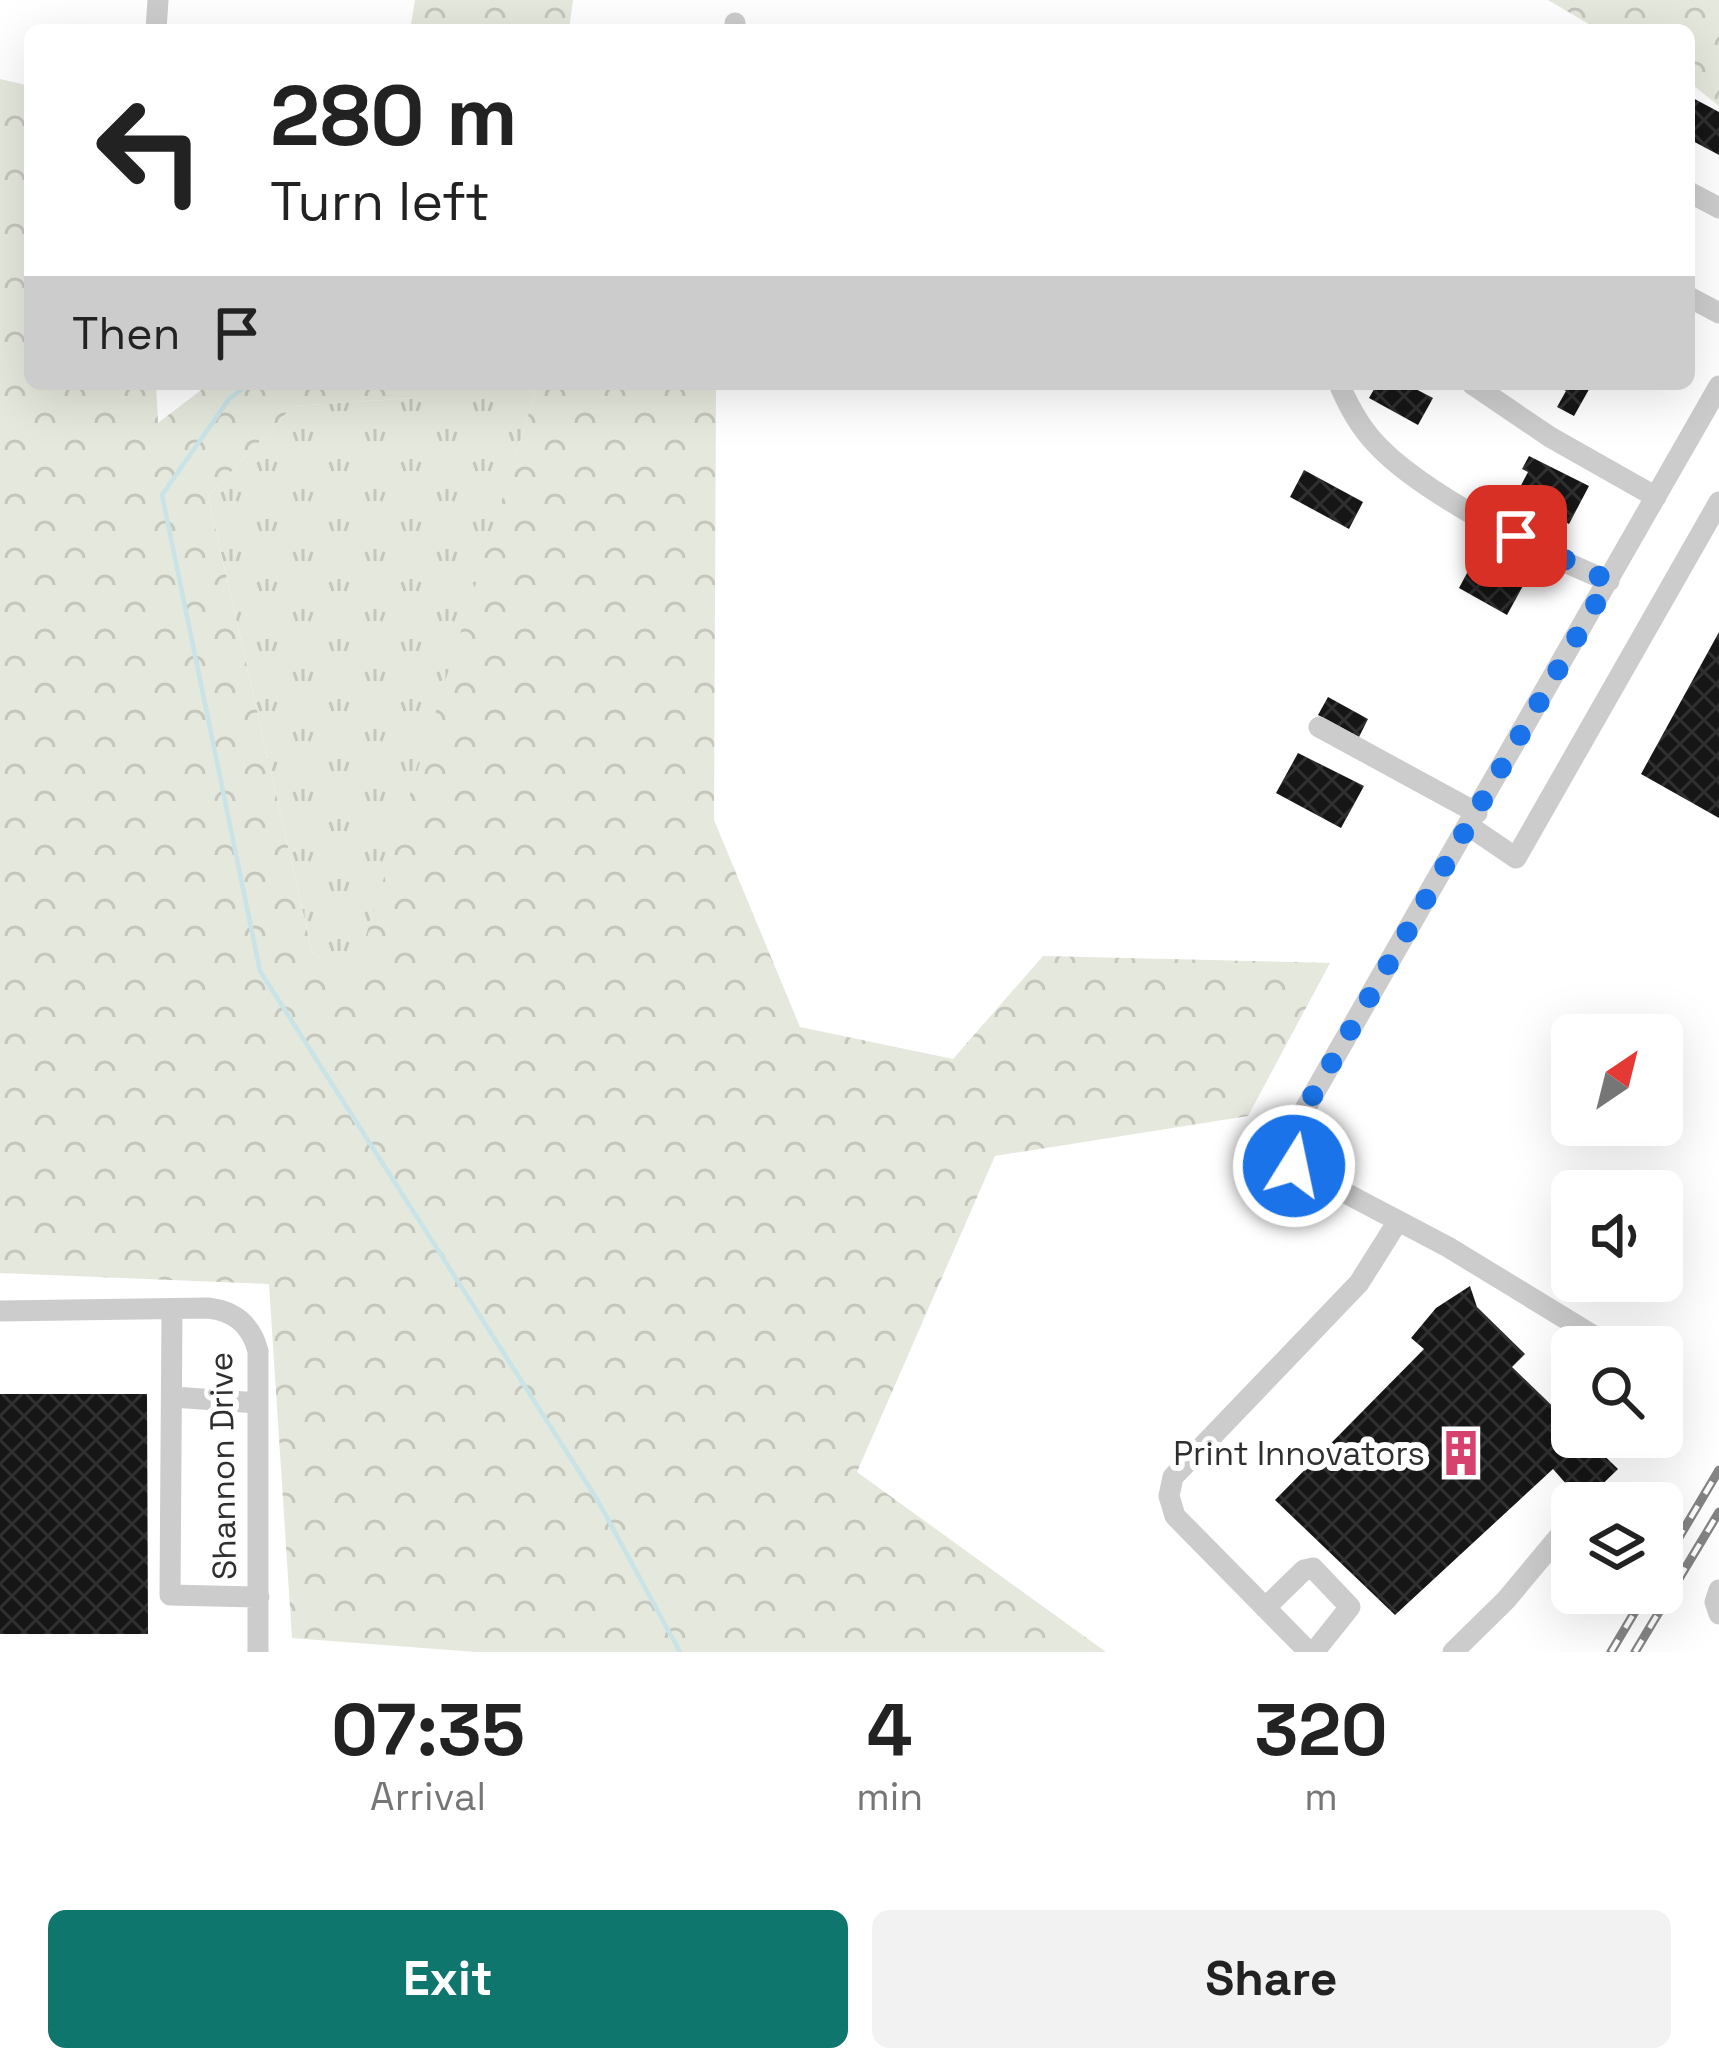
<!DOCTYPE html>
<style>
:root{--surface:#fff;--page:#f2f2f2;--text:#222;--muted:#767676;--accent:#0f766e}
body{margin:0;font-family:"Space Grotesk",sans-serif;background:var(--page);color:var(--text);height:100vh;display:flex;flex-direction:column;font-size:45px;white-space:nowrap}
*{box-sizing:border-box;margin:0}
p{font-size:39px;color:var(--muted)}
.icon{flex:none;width:66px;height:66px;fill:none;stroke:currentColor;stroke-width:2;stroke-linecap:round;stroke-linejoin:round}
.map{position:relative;height:1652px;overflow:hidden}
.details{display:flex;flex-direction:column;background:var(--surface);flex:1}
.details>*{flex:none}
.top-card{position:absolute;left:24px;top:24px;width:1671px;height:366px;border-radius:18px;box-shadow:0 12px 48px #0002;background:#fff;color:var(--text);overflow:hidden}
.needle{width:78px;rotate:35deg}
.tools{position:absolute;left:1551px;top:1014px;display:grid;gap:24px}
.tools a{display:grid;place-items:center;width:132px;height:132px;border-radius:18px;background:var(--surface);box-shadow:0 12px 48px #0002;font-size:60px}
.pin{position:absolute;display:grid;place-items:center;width:102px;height:102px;color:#fff;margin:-51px;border-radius:24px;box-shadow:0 6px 18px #0006}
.me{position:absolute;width:132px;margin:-66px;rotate:10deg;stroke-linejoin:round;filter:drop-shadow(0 0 9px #0008)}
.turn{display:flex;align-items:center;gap:42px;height:252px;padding:0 48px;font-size:54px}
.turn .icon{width:156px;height:156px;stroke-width:2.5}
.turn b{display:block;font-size:84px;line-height:102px}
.then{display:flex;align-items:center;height:114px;padding:0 48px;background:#0003;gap:24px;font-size:45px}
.eta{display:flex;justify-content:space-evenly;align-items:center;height:204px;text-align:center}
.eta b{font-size:72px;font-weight:600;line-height:84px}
.cta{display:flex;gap:24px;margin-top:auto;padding:24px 48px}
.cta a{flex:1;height:138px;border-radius:18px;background:var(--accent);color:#fff;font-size:48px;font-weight:600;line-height:138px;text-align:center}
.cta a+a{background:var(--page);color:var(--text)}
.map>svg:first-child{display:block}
.grass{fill:url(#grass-tufts)}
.forest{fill:url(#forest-crowns)}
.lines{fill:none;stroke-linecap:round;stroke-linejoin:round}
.stream{stroke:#c9e3e7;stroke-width:4.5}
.building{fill:url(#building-cross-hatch)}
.minor{stroke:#ccc;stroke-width:21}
.rail-casing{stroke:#848484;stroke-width:9}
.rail{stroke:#fff;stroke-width:4.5;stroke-dasharray:14;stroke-linecap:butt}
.route{stroke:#1a73e8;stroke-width:21;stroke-dasharray:0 37.8}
.labels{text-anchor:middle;stroke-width:12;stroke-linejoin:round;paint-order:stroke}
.poi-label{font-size:33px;fill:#2f2f2f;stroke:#fff;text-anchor:end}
.street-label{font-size:33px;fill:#2f2f2f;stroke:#fff}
</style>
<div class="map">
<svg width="1719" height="1652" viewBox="0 0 1719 1652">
<defs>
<pattern id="grass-tufts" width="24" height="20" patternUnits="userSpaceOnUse" patternTransform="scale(3)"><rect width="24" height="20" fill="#e5e8dc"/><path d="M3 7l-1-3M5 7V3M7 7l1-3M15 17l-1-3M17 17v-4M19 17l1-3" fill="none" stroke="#c5c7bd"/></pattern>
<pattern id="forest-crowns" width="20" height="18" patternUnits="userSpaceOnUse" patternTransform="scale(3)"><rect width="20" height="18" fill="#e5e8dc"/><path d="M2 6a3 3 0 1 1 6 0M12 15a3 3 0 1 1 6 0" fill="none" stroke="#c5c7bd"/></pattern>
<pattern id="building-cross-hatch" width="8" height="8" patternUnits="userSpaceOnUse" patternTransform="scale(3)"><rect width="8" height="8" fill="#161616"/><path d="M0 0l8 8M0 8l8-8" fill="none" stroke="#303030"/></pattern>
</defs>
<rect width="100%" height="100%" fill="#fff"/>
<!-- grass -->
<path class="grass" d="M417,384H538L353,981L312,952L208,496L293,406L413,398Z"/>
<!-- forest -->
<path class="forest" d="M415,0H573L569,30H410Z
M1548,0H1719V106L1689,82V30H1599Z
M0,79L30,86V384H156L158,423L209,384H417L414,398L293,406L208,496L312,952L352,980L538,384H716L714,820L800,1027L953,1059L1043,956L1330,963L1248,1116L995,1156L857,1472L1106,1652H476L292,1638L269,1284L0,1273Z"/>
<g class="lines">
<!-- stream -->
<path class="stream" d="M250,384L229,399L162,495L260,971L598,1501L680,1652"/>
</g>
<!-- building -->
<path class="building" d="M1689,96L1719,112V155L1689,139Z
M1377,384H1406L1433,398L1418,425L1369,398Z
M1553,384H1592L1574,416L1557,407L1566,391Z
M1529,456L1589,486L1569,524L1516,495L1528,472L1522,469Z
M1304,470L1363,502L1349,529L1290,497Z
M1475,558L1524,584L1507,615L1459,588Z
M1719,632V818L1641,774Z
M1328,697L1368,719L1359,737L1318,715Z
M1298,753L1364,786L1341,828L1276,793Z
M1470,1286L1477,1307L1525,1354L1512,1367L1572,1425V1437H1585L1618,1469L1583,1503L1553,1469L1395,1615L1275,1500L1424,1349L1411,1338L1436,1308Z
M0,1394H147L148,1634H0Z"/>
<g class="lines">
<!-- minor -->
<path class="minor" d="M156,30L158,0
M735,30V23
M1689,192L1719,208
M1689,297L1719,313
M1339,384C1349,407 1360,428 1378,446C1426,496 1544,555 1609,581
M1472,384L1550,437L1656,497
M1319,727L1477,813
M1469,826L1516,858L1719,502
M172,1309L170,1595L259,1597
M0,1311L208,1308C235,1311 251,1325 258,1351V1652
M1612,1347L1448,1247L1294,1166L1293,1130L1719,386
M173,1397L258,1403
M1719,1590L1715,1602L1719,1614
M1265,1608L1304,1570L1313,1568L1350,1607L1314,1652
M1309,1652L1175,1516L1169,1496L1173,1477L1359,1283L1398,1221
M1453,1652L1506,1600L1567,1527"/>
<defs>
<path id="rail" d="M1662,1566L1719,1470
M1611,1652L1646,1593
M1635,1652L1719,1512"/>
</defs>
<!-- rail casing -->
<use href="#rail" class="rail-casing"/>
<!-- rail -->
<use href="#rail" class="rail"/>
</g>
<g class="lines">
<!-- route -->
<path class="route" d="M1294,1166L1293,1130L1609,581L1516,536"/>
</g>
<!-- icons -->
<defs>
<symbol id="building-bare" viewBox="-9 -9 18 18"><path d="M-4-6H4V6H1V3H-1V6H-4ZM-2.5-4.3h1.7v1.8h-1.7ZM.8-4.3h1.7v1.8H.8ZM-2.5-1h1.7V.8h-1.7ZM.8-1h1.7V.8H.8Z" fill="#d7416d" stroke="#fff" stroke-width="2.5" paint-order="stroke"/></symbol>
</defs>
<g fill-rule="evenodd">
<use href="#building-bare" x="1428" y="1420" width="66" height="66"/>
</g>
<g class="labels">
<!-- poi labels -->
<g class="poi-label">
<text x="1425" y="1465">Print Innovators</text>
</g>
<!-- street labels -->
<g class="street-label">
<text transform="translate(222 1466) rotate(-91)" y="12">Shannon Drive</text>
</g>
</g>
</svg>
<div class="tools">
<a><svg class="needle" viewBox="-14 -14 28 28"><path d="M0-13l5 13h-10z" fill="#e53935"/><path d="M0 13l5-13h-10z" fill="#767676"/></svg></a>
<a><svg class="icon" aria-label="sound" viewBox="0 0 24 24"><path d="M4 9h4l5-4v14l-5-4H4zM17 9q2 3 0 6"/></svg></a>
<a><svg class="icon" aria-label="search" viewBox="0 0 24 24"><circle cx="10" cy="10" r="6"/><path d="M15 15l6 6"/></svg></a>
<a><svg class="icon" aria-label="layers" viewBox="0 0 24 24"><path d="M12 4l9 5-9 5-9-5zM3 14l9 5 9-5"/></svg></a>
</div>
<div class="pin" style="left:1516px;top:536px;background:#d93025"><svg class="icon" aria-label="arrive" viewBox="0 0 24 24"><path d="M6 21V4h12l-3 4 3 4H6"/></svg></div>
<svg class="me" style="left:1294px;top:1166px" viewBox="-20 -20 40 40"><circle r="17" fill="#1a73e8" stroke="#fff" stroke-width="3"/><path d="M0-11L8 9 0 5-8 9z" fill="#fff"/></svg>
<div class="top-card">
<div class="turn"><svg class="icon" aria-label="left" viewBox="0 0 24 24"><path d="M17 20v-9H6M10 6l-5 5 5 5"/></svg><div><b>280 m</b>Turn left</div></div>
<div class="then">Then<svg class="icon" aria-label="arrive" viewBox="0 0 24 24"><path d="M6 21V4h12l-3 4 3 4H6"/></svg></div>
</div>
</div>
<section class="details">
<div class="eta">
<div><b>07:35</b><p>Arrival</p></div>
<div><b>4</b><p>min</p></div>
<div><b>320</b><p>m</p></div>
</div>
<div class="cta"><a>Exit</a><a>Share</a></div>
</section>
